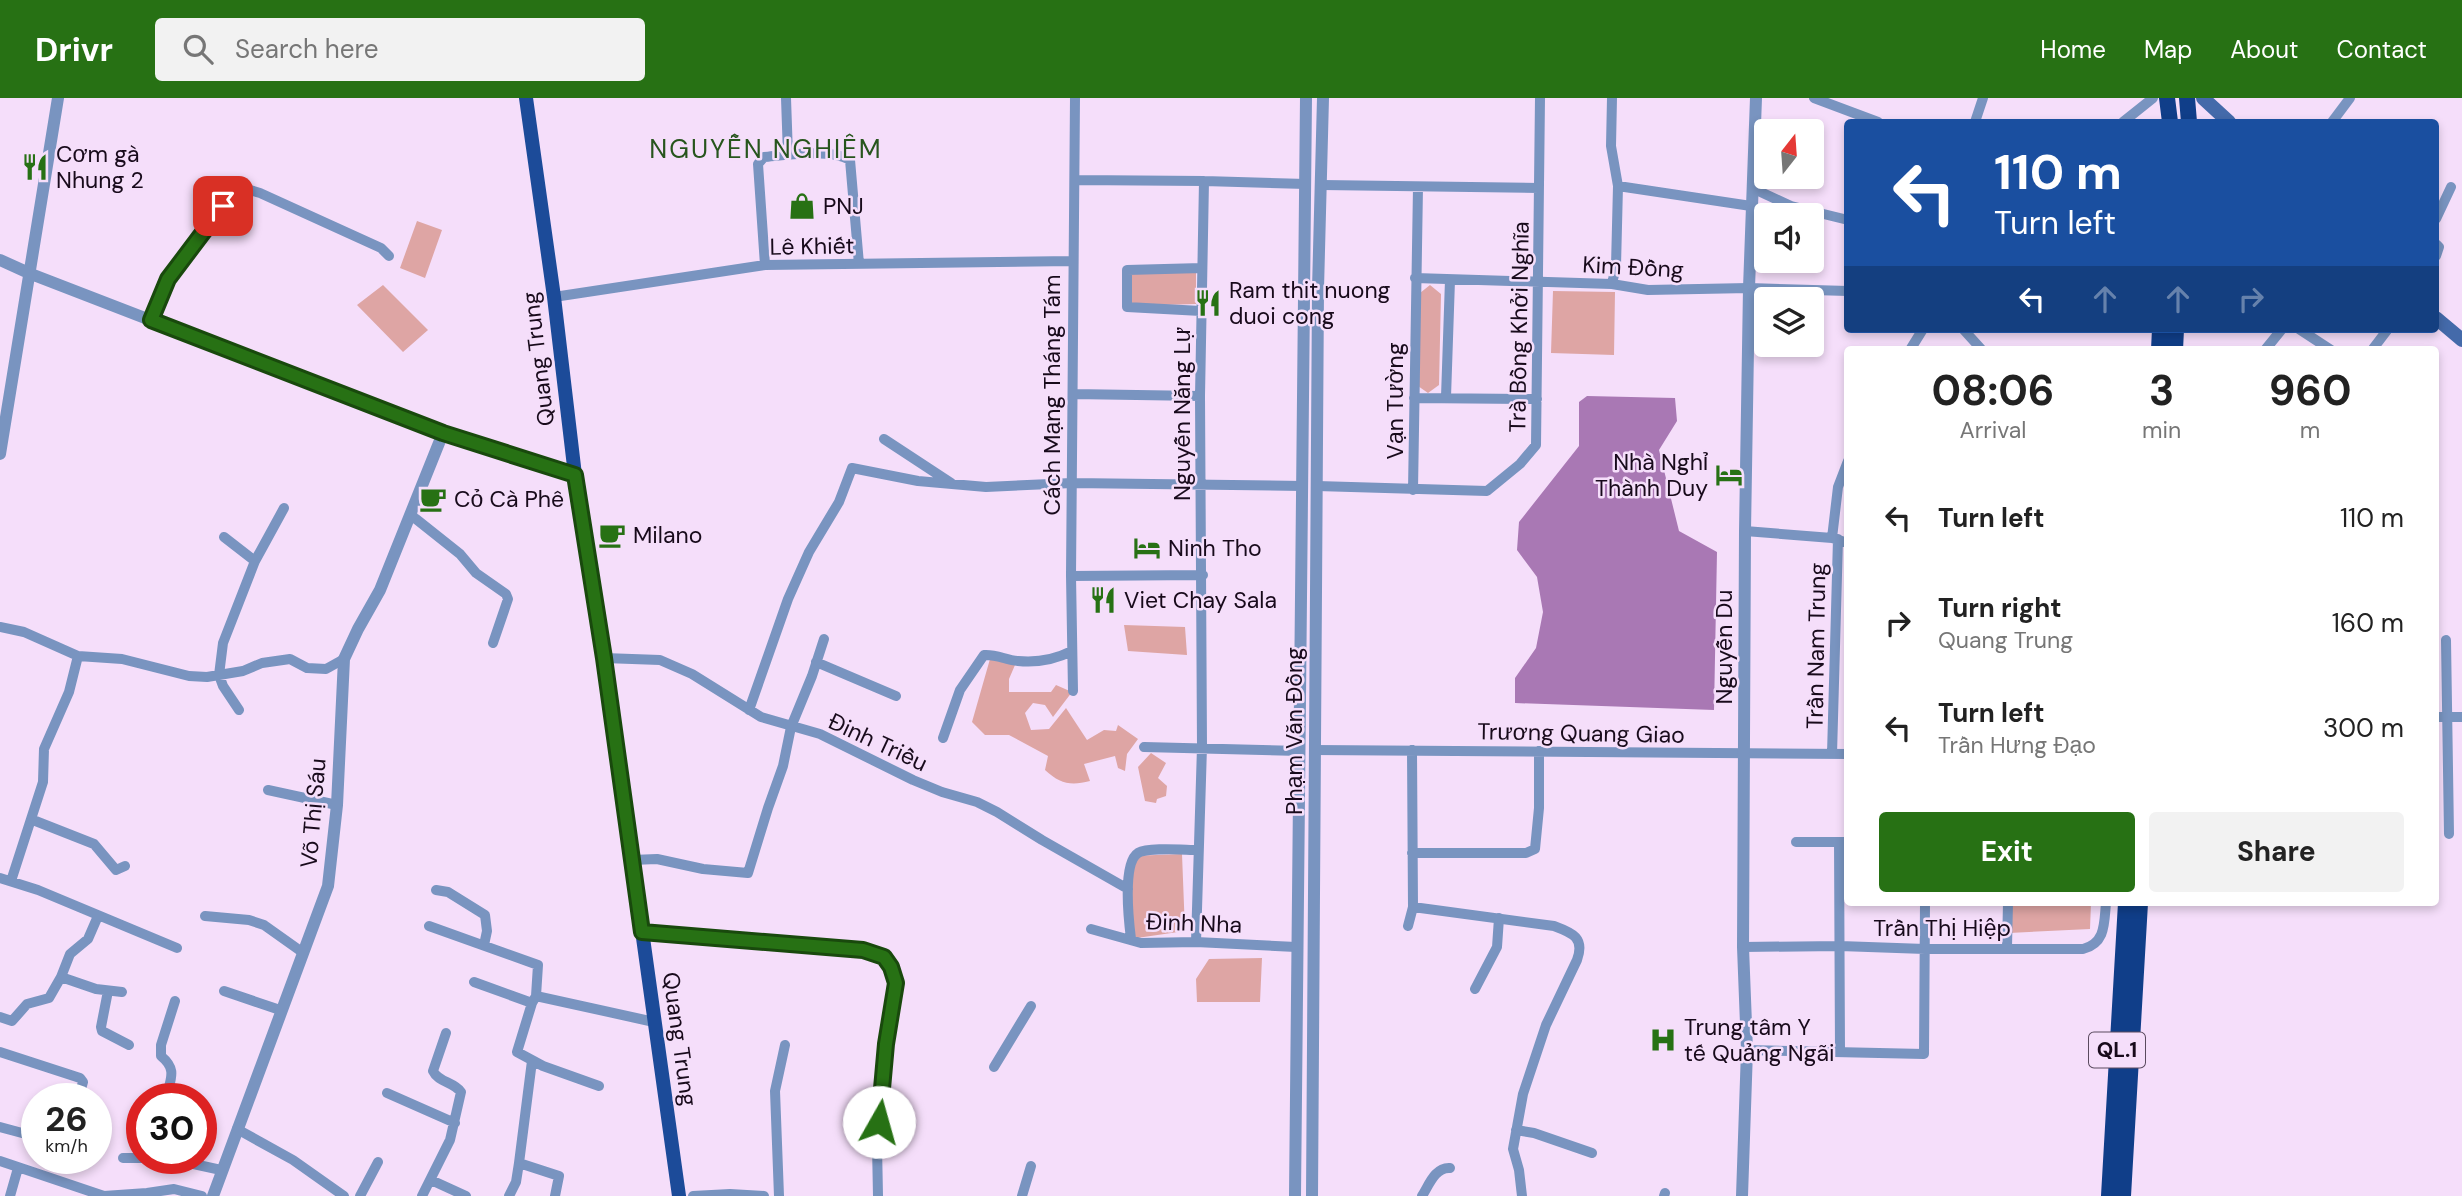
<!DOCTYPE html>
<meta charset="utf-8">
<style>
:root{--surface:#fff;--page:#f2f2f2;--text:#222;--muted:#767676;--accent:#277114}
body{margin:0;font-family:"DM Sans",sans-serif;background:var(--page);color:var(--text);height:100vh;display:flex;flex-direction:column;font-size:26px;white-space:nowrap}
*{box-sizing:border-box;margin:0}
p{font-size:23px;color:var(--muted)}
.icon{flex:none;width:38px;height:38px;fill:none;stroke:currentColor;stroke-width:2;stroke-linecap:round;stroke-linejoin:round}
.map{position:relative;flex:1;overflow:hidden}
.sheet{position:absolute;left:1844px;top:248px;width:595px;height:560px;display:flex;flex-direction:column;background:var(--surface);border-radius:7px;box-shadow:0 4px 10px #0003}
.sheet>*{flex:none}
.guide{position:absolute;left:1844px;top:21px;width:595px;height:214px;border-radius:7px;box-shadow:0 4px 10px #0003;background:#1a4fa0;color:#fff;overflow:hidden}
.needle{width:46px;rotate:17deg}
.buttons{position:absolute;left:1754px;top:21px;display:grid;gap:14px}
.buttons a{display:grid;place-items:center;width:70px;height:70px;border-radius:7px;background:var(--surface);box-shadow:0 4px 10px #0003;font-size:35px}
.speed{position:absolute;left:21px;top:985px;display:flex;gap:14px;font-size:35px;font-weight:700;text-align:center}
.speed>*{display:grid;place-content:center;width:91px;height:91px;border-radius:50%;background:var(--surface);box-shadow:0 4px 10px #0003;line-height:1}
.speed small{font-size:18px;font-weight:400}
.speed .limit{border:10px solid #d22;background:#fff;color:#111}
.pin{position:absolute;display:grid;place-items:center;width:60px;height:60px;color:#fff;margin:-30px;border-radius:14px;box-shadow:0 4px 10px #0006}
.me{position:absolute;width:77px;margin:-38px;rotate:7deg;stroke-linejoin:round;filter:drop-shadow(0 0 5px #0008)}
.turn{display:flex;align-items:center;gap:24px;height:147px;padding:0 35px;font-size:32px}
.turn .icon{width:91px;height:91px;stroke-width:2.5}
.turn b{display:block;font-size:49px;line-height:60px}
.lanes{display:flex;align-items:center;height:66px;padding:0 35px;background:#0003;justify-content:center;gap:35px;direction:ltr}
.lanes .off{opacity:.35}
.eta{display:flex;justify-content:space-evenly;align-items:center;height:119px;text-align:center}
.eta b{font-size:42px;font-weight:700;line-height:49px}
.action{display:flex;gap:14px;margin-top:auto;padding:14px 35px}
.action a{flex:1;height:80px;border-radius:7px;background:var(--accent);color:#fff;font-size:28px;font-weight:700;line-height:80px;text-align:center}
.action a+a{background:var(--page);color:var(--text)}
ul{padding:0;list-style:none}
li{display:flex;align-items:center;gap:21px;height:105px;padding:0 35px}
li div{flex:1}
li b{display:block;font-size:26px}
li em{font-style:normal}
header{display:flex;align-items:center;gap:42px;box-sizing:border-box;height:98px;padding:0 35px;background:var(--accent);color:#fff}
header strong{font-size:33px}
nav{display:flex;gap:38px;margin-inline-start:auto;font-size:24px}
.search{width:490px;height:63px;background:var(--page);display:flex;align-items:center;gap:18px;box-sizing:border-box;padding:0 24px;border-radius:7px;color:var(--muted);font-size:26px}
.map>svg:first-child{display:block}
.green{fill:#dea5a4}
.water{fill:#a978b4}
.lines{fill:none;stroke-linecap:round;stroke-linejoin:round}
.minor{stroke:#7994c0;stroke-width:10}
.tertiary{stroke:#7994c0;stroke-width:12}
.secondary{stroke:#446aaa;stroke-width:14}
.primary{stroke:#1c4b99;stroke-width:14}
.trunk{stroke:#103e89;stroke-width:16}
.route-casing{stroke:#19490d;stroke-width:18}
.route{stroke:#277114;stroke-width:12}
.labels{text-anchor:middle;stroke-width:5;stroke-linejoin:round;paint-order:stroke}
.shield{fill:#f5defa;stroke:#5a4a5e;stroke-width:2}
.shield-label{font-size:21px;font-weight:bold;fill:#180a1b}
.poi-label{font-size:23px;fill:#180a1b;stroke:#f5defa;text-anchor:start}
.street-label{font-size:23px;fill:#180a1b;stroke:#f5defa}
.quarter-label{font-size:26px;letter-spacing:2px;fill:#27551d;stroke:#f5defa}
</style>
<header>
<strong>Drivr</strong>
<div class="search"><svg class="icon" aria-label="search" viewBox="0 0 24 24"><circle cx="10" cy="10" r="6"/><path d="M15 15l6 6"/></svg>Search here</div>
<nav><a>Home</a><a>Map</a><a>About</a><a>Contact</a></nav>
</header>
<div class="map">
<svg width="2462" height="1098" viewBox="0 0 2462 1098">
<rect width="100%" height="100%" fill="#f5defa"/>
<!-- green -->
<path class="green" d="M417,123L442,132L425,180L400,170Z
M1128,167H1196V206L1128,208Z
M383,187L428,232L403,254L357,207Z
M1430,187L1441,196L1439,287L1428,295L1418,288L1420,195Z
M1553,193L1615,194L1614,257L1551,255Z
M1124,527L1185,529L1187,557L1128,553Z
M990,561L1015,567L1009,581V594H1051L1056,587L1072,594L1053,619L1045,607L1033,605L1025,615L1031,632L1049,631L1066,610L1087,642L1104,632L1116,633L1118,627L1138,641L1127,656L1125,673L1118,670L1115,658L1084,666L1090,683C1071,688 1060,686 1045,672L1048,658L1009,637H985L972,624Z
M1151,655L1166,665L1158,680L1167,688L1166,698L1157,701L1156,705L1145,703L1138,669Z
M1182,756L1185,833L1130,841V758Z
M2009,805H2091L2090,831L2009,835Z
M1262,860L1260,904H1197L1196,881L1209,861Z"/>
<!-- water -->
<path class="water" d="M1587,298L1675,300L1677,323L1659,352L1679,433L1717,454L1714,612L1515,605V580L1536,550L1543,514L1537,479L1517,452L1519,424L1579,348V304Z"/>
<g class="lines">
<!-- minor -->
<path class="minor" d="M786,0L788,57
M1814,0L1878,24
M1975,24L1983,0
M2123,24L2153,0
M2332,24L2350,0
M1075,82L1204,83L1306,86
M1322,87L1539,90
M1618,88L1751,108
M1752,90L1791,108L1848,122
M2436,121L2451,89
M2436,146L2439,149L2436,158
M765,167L758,66L764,59C786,57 831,50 850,62L859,166
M1415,180L1612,186L1648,192L1749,190L1848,193
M1612,186L1616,168L1618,88L1611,48L1612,0
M554,199L765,167L1072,163
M1201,213L1127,209V172L1202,170
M151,222L168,181L231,95L243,90L260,95L381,150L389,158
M1963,231L1982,252
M2299,231L2331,252
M1910,252L1923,231
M2265,252L2282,231
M2372,252L2388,231
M1073,296L1200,298
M1446,299L1450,182
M1414,300L1537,301
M884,341L951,385
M1317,388L1487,393L1520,366L1536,347L1540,0
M1413,392L1418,89
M411,417L460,456L476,475L506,496L508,501L493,545
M1745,433L1832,440L1848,445
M224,439L255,463
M1832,440L1838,389L1848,363
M1071,478L1203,477
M0,529L24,534L78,558L122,561L189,578L207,579L243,573L262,565L290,561L307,570L326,571L344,561
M2446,542L2449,736
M604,560L660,562L692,576L761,619L820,636L913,682L942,694L977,704L997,714L1042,742L1128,791
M816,564L896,598
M1073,593L1071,478L1075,0
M239,612L223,588L219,577L223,545L255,463L284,410
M749,612L788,501L809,454L839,404L852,370L918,383L986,389L1072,385L1303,388
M2436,619H2462
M943,640L960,592L984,557C996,556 1006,562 1018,563C1038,565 1054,562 1072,553
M1144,649L1300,653
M1314,652L1848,656
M1832,656L1838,441
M268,692L337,707
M33,722L94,746L116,772L125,768
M1796,744H1848
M1839,744L1840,954
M1412,755H1526L1535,751L1539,710V653
M632,762L657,761L703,771L748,775L768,710L783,668L791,629L812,578L824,541
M0,780L38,792L177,850
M11,783L43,684L44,651L69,594L78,558
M436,792L448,794L485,817L487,833L484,847
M1413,809L1554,828C1573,835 1585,840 1577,862L1546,927L1523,996L1513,1051L1519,1072L1522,1098
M205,818L249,822L264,827L302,854
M429,828L538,867L536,898L532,905L517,954L543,968L599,988
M1408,828L1413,809L1412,652
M1091,831L1141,845L1196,844L1296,849
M641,833L863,852L884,860L891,869L896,885L886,946L877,1047L878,1098
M1131,841C1129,825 1122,765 1138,755C1149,749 1184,752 1198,752
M1196,844L1202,649L1200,298L1204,83
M1743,849L1840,848L1925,851H2083C2106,845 2104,825 2106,805
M2007,849L2008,805
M61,879L96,891L122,894
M474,884L532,905
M1475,891L1497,849L1499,820
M108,893L101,929L102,933L129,947
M224,893L280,912
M536,898L654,924
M0,919L12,923L27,906L49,900L61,879L70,856L88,841L98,818
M1747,952L1924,956L1925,805
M0,954L80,980L83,984L78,1001
M994,969L1031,908
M387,995L455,1025
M166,1001C170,981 178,972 161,958V947L175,903
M0,1029L37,1039
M237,1031L293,1062L344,1098
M1516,1032L1534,1035L1592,1055
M123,1060H142
M148,1060L189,1065L221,1072
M0,1063L104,1098L147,1095L174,1091L202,1098
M519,1065L559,1078L555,1098
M431,1082L466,1098
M10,1098L18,1070
M360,1098L378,1064
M422,1098L450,1042L461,994C454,984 438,984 433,973L446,935
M509,1098L516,1084L519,1065L532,963
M693,1098L730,1096L764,1098
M779,1098L775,993L785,947
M1022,1098L1031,1068
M1422,1098C1429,1087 1435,1069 1450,1070
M1664,1098L1665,1095"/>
<!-- tertiary -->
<path class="tertiary" d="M0,162L31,176L443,335L575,377
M0,356L58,0
M213,1098L328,788L337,707L344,561L358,531L380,492L443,335
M1295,1098L1306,0
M1312,1098L1318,191L1323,0
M1742,1098L1747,952L1743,849L1745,433L1749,190L1756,0"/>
<!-- secondary -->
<path class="secondary" d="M2203,0L2229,24
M2436,220L2462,242"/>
<!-- primary -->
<path class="primary" d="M526,0L554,199L575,377L604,560L679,1098"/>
<!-- trunk -->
<path class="trunk" d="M2167,0L2170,24
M2187,0L2189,24
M2159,252L2160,231
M2175,252L2176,231
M2109,1098L2126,805
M2123,1098L2140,805"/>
</g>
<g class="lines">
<defs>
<path id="route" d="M223,108L168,181L151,222L443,335L575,377L604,560L642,834L863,852L884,859L891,869L896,885L886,946L879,1024"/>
</defs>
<!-- route casing -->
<use href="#route" class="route-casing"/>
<!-- route -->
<use href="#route" class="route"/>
</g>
<!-- icons -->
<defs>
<symbol id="restaurant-bare" viewBox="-9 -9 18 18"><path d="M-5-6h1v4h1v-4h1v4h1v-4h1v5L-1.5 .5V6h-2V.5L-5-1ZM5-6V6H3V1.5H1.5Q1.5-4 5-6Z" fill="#277114" stroke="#f5defa" stroke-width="2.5" paint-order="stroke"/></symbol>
<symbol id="shop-bare" viewBox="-9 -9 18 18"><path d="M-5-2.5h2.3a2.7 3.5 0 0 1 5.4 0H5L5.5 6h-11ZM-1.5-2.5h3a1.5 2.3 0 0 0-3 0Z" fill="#277114" stroke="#f5defa" stroke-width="2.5" paint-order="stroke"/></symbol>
<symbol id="hotel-bare" viewBox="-9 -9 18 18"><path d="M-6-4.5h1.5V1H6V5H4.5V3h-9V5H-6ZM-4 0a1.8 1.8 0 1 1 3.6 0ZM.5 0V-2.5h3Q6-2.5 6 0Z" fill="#277114" stroke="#f5defa" stroke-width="2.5" paint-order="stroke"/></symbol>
<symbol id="cafe-bare" viewBox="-9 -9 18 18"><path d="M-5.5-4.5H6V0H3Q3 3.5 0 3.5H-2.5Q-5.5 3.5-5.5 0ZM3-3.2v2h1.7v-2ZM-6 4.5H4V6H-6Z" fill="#277114" stroke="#f5defa" stroke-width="2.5" paint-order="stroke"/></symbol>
<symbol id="hospital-bare" viewBox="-9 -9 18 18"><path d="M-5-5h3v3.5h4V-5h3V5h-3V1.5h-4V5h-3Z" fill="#277114" stroke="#f5defa" stroke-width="2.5" paint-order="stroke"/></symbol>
</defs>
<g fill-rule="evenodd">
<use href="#restaurant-bare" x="16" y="50" width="38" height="38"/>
<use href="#shop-bare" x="783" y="89" width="38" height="38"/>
<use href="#restaurant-bare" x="1189" y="186" width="38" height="38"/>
<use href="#hotel-bare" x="1710" y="358" width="38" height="38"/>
<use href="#cafe-bare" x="414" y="382" width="38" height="38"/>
<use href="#cafe-bare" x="593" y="418" width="38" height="38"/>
<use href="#hotel-bare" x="1128" y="431" width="38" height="38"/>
<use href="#restaurant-bare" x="1084" y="483" width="38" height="38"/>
<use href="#hospital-bare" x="1644" y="923" width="38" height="38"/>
</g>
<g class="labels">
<!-- shield labels -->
<rect class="shield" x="2089" y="934.5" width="56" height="35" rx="5"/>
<g class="shield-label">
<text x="2117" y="959">QL.1</text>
</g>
<!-- poi labels -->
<g class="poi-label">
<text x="56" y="64">Cơm gà<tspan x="56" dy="26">Nhung 2</tspan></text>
<text x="823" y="116">PNJ</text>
<text x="1229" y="200">Ram thit nuong<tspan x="1229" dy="26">duoi cong</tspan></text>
<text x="1708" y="372" text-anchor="end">Nhà Nghỉ<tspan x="1708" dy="26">Thành Duy</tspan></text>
<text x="454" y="409">Cỏ Cà Phê</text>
<text x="633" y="445">Milano</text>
<text x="1168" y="458">Ninh Tho</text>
<text x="1124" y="510">Viet Chay Sala</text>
<text x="1684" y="937">Trung tâm Y<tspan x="1684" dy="26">tế Quảng Ngãi</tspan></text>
</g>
<!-- street labels -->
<g class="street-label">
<text transform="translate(812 148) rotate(-1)" y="8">Lê Khiết</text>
<text transform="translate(1633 169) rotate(3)" y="8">Kim Đồng</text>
<text transform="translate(1519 229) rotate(-89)" y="8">Trà Bồng Khởi Nghĩa</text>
<text transform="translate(538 261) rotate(-97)" y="8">Quang Trung</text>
<text transform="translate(1052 297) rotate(-90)" y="8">Cách Mạng Tháng Tám</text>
<text transform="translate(1395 303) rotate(-90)" y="8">Vạn Tường</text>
<text transform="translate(1182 316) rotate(-90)" y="8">Nguyễn Năng Lự</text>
<text transform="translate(1816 548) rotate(-89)" y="8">Trần Nam Trung</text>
<text transform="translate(1724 549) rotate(-90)" y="8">Nguyễn Du</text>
<text transform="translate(1294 633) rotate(-90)" y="8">Phạm Văn Đồng</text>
<text transform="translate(1581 635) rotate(1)" y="8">Trương Quang Giao</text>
<text transform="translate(878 644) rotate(25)" y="8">Đinh Triều</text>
<text transform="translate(313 715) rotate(-85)" y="8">Võ Thị Sáu</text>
<text transform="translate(1194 825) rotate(2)" y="8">Đinh Nha</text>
<text x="1942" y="838">Trần Thị Hiệp</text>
<text transform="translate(680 941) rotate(82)" y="8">Quang Trung</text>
</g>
<!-- quarter labels -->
<g class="quarter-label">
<text x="766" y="60">NGUYỄN NGHIÊM</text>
</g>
</g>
</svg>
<div class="buttons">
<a><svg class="needle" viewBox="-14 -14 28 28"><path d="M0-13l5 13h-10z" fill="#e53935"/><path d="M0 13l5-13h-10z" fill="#767676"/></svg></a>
<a><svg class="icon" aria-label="sound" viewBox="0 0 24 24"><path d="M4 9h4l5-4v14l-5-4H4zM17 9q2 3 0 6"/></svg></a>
<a><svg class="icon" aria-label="layers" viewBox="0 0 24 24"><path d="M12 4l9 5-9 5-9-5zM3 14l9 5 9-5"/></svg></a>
</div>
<div class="speed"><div>26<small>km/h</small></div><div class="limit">30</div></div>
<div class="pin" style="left:223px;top:108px;background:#d93025"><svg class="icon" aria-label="arrive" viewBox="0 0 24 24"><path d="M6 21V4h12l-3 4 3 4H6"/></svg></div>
<svg class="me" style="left:879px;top:1024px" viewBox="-20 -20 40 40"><circle r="19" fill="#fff"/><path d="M0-13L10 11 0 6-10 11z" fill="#277114"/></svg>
<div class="guide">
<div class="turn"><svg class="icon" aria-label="left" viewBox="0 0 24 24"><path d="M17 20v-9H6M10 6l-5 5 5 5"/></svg><div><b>110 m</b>Turn left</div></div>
<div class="lanes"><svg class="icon" aria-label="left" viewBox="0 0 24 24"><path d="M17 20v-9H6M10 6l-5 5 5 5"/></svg><svg class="icon off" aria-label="ahead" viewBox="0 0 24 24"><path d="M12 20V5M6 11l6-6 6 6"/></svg><svg class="icon off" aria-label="ahead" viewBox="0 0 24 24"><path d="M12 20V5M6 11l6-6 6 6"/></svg><svg class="icon off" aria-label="right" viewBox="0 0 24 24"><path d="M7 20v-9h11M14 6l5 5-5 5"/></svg></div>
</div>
<section class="sheet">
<div class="eta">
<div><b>08:06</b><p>Arrival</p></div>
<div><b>3</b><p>min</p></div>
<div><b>960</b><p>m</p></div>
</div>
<ul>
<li><svg class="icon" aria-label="left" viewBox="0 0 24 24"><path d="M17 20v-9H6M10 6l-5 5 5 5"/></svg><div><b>Turn left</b></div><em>110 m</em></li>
<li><svg class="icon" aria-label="right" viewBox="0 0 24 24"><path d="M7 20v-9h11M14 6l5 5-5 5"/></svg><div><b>Turn right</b><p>Quang Trung</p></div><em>160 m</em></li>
<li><svg class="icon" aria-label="left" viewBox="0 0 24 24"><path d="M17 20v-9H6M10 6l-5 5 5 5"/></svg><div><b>Turn left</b><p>Trần Hưng Đạo</p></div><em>300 m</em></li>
</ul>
<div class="action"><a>Exit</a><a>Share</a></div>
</section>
</div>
